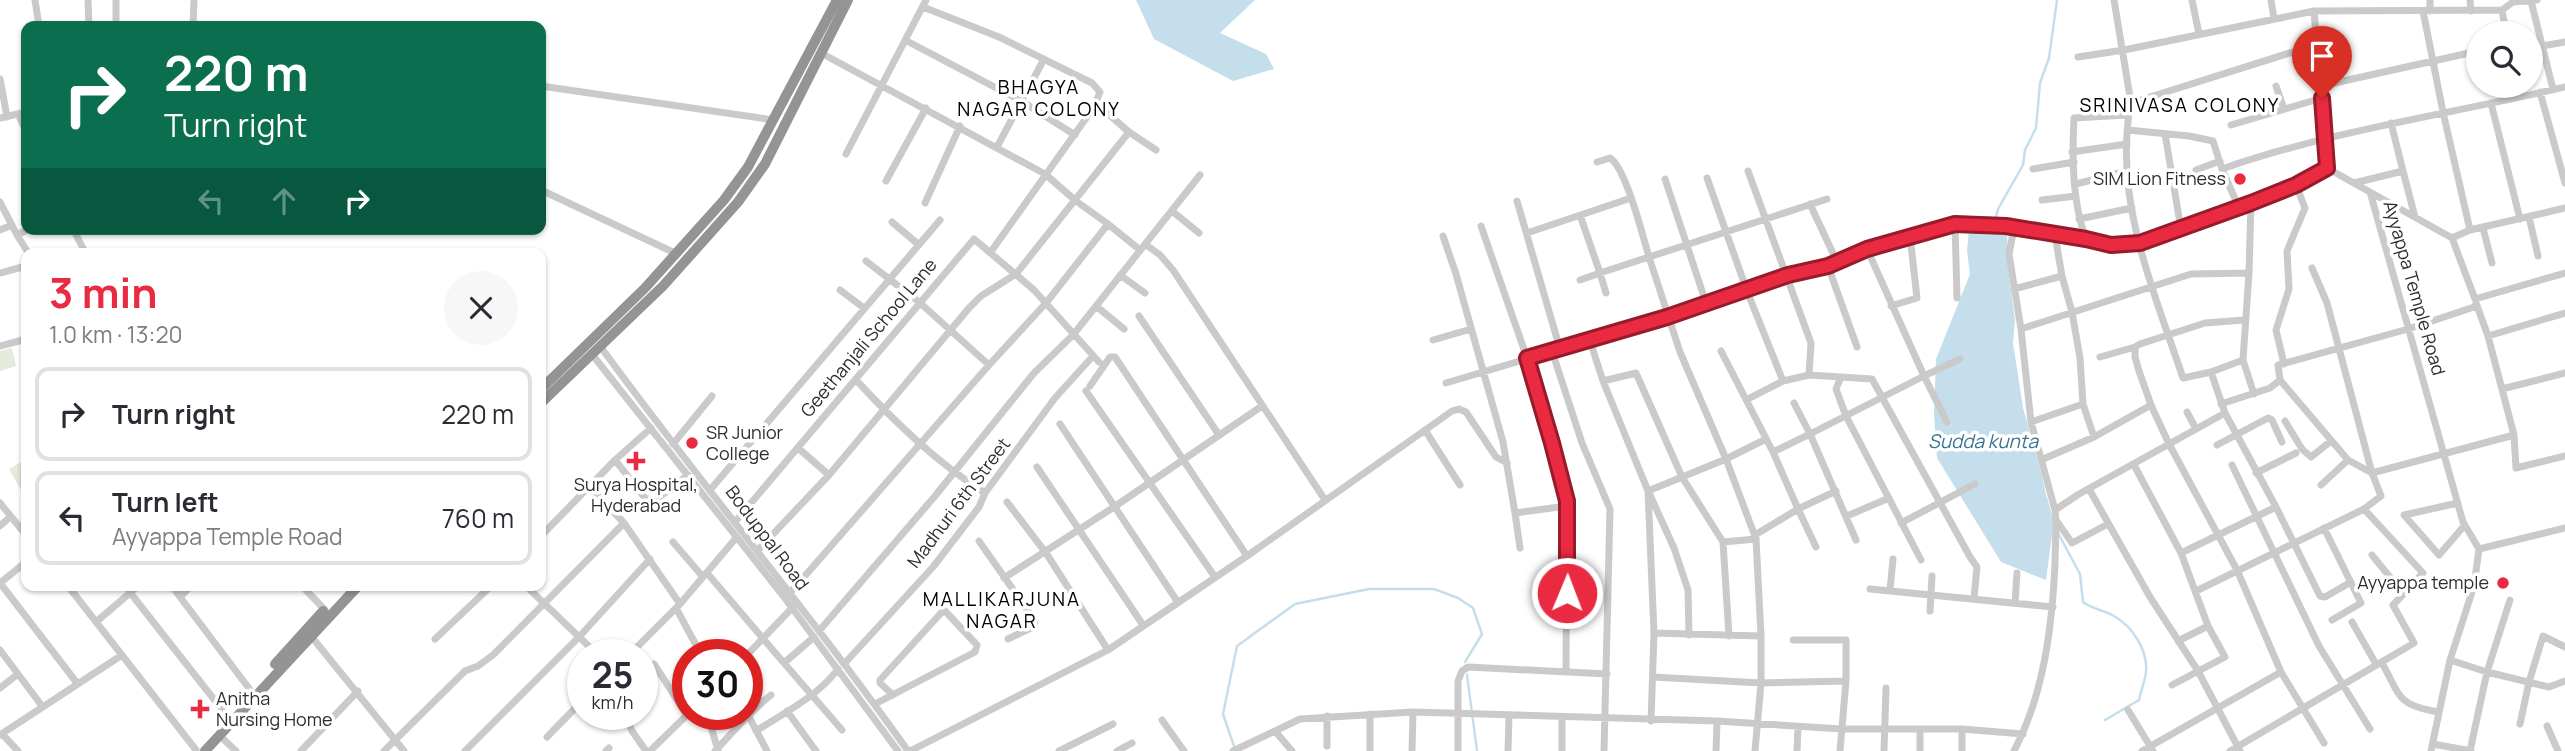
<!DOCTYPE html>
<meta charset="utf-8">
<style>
:root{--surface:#fff;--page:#f7f7f7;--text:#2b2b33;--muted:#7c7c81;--line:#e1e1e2;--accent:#e92a40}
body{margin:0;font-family:Manrope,sans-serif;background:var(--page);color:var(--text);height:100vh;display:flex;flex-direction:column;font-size:26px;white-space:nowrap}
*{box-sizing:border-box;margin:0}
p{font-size:23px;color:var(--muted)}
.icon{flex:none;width:38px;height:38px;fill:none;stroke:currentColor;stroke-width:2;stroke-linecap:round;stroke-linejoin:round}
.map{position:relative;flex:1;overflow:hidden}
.drawer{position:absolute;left:21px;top:248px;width:525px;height:343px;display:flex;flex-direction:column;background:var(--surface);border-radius:14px;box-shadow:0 2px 5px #0004}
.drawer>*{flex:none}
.guide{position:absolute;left:21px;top:21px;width:525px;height:214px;border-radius:14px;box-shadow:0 2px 5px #0004;background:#0b6e4f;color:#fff;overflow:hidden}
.tools{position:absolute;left:2466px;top:21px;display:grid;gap:14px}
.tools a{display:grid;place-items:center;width:77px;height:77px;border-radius:50%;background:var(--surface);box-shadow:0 2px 5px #0004;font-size:35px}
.speed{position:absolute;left:567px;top:639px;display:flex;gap:14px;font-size:35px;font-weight:700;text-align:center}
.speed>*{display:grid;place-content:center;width:91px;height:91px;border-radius:50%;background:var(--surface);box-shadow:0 2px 5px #0004;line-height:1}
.speed small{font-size:18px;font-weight:400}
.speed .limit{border:10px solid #d22;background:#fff;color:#111}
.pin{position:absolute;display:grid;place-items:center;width:60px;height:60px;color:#fff;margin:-72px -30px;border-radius:50% 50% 50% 0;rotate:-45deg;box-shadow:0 0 7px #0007}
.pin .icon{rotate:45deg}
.me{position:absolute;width:77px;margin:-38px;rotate:1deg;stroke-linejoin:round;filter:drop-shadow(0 0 5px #0008)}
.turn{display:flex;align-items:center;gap:24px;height:147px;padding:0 28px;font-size:32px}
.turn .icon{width:91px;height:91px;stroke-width:2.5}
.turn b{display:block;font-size:49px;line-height:60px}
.lanes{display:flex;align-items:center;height:66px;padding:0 28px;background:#0003;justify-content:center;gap:35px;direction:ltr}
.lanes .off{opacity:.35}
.round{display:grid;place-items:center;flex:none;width:74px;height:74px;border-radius:37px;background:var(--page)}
.summary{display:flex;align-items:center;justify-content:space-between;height:119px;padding:0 28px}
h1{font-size:42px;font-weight:700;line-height:52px;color:var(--accent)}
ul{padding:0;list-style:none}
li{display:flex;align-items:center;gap:21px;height:94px;margin:0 14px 10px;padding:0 14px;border:4px solid var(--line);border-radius:14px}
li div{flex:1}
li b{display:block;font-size:26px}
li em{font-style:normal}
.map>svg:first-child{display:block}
.green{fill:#e4ebda}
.water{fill:#c5deec}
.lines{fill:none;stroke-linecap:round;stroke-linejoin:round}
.stream{stroke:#c5deec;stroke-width:2.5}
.minor{stroke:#cacaca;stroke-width:7}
.highway{stroke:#949494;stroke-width:10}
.route-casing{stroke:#971b2a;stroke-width:18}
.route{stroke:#e92a40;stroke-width:12}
.poi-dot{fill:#e92a40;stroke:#fff;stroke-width:2.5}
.labels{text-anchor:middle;stroke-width:7;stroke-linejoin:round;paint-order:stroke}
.poi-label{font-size:18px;fill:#2d2d2d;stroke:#fff;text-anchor:end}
.street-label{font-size:18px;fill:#2d2d2d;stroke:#fff}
.neighbourhood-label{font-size:19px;letter-spacing:2px;fill:#000;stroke:#fff}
.water-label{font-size:19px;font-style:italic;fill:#397390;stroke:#fff}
</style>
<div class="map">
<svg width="2565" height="751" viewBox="0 0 2565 751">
<rect width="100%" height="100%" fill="#fff"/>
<!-- green -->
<path class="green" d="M12,348L16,366L0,371V351Z
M26,459V499L9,469Z"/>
<!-- water -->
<path class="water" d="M1136,0H1255L1220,33L1266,54L1274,69L1233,81L1154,39Z
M1969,229L1997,233L2007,231L2008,268L2015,320L2013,343L2023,408L2042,476L2053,528L2046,580L2001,562L1937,458L1934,414L1936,359L1970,274L1967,251Z"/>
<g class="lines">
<!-- stream -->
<path class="stream" d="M1997,233L1995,221L1998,209L2023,165L2025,150L2036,128L2040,83L2049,58L2057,0
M2046,498L2053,524
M2058,533L2080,574L2083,602C2092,609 2104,610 2114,616C2132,626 2148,650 2146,672C2145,681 2141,690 2139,700L2105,720
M1467,675L1477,751
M1235,749L1223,714L1237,646L1295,604L1369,589H1434L1458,598L1473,608L1482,634L1465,662"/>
<!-- minor -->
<path class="minor" d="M35,0L39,26
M88,0L89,26
M2114,0L2131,103C2128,114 2128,123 2127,134C2121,218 2157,300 2183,378L2211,372L2243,360
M2192,0L2199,34
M2271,0L2274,19
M2430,0V11
M2470,0L2471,11
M2531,1L2553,89
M2513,2L2537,0
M923,7L999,37L1092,83L1100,92L1094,107L990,253
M2502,10L2506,33
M2314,11L2327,168
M2423,11L2443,112L2470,230
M116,26V0
M193,26L194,0
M905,40L1023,102L1075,135
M2542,46L2565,42
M821,53L1045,174L1076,201L1108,224L1046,303L989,365L919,302L866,261
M2078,57L2124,50L2314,11L2502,10L2513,2
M0,79L7,117
M541,86L774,120
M2276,86L2284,109
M2321,86L2478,51
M2540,92L2565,183
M2131,103L2318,44
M2491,103L2520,219
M18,114L26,131
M0,118L26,112
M2391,123L2403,171
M2231,125L2322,98
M2128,130L2189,136L2213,141L2222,169L2239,208
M1129,132L1156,150
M2165,134L2181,229
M997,147L1044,59
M2072,152L2127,144
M846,154L926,0
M2327,168L2452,238L2470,230L2565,208
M2033,169L2074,162
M2222,169C2333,130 2451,114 2565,87
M2196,170L2220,161
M1748,171L1811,343L1809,375
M1707,178L1747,291L1783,381
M1665,179L1706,303
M886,181L926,108
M2354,183L2403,171L2415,217
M2076,184L2127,171
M541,190L677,254
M2370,192L2463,522L2479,549
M2042,200L2076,196
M1517,201L1560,349
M0,202L17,235L29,229
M925,203L960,126
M2251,203L2249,273L2243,360L2254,394
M1810,204L1837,262
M1172,211L1199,233
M1580,215L1600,273L1649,257C1643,237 1626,168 1610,158L1597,162
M2529,217L2538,256
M2079,219L2132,208
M892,222L919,245
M1108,224L1140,250
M1955,224L1957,298
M1481,226L1527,358L1567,501L1566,672
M2014,228L2009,254L2021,329
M2483,228L2492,263
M73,229L84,250
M0,230L12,225
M1527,233L1631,198
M17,235L29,254
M2055,235L2062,276L2072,312L2080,358L2083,404L2094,437
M1443,236L1456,274L1503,442L1515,513L1567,506
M2452,238L2475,299L2565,273
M2086,239C2072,202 2072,157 2074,118L2127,115
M1145,244L1160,255L1173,270L1325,500
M1828,266L1857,347
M2312,268L2327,303L2372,473
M0,273L26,266
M1120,275L1145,293
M1580,280L1600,273L1606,293
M2014,289L2062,276
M840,290L864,308
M2476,303L2488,336L2565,313
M1096,306L1124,329
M1891,306L1917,298L1910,236
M1139,316L1219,435
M2244,320L2205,323L2140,344L2135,347V357L2139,371L2151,405L2169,444L2237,570L2281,672L2324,743
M2488,336L2514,435L2516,468L2565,456
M1433,340L1471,329
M1590,341L1603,381L1648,491L1726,459L1766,439
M0,346L26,339
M600,346C700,483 810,613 908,751
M1552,351L1582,443L1610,509L1604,751
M1721,351L1773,452L1798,509L1836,491
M591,353L784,597L898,751
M2100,357L2135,347
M2284,364L2276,330L2289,289L2287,251L2305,208L2296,185
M2211,372L2225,413L2276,507L2320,596L2325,597L2351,582
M1841,377L1836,389L1846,416L1921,560
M856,380C895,422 936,462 985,493
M2280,380L2348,460L2372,473
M1603,381L1636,373L1682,477L1723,542L1756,539L1761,636V683L1755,751
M1446,383L1667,317L1788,275L1828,266L1867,249L1955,224L2006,226L2086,239L2111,245L2140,243L2251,203L2296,185L2327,168
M1090,386L1110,357H1115L1247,556
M2502,389L2565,373
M1086,391L1215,577
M1746,400L1783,381L1809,375L1872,379L1970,557L1977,567L1974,598
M2221,404L2270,388L2280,380L2278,365L2408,329L2477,306
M2187,412L2196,429
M2285,421L2302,449L2311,457L2331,441
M1947,422L1924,376L1960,359
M2031,422L2083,404
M1060,424L1177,601
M1425,430L1460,485
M673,444L712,396
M2217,445L2268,418L2272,420L2282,442
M798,448L829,475
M1773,452L1810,434L1794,403
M615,460L645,498L653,502L688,475
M2041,460L2094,437L2151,405
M2134,465L2181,553L2208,626L2225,657L2172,685
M2232,465L2319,646L2370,729
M1037,467L1143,625
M2256,473L2296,453
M2321,485L2348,460
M589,486L624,523L680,604
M2089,489L2150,597L2198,671L2240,751
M710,490L940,220
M1648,491L1654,633L1651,721
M1650,495L1674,548L1688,590L1689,635
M1007,502L1046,553L1108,650
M0,503L26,535
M2458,503L2404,515L2439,555L2464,526
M2055,510L2031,422L2021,329L2191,274L2249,273
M1515,513L1520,548
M1847,516L1889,498
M2056,520L2072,543L2108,524
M735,522L974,239L1034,290L1099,362
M1901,523L1975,484
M0,526L10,517
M2324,528L2361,603L2332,620
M1755,535L1798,509L1816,547
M541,536L615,460L651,428
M1756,539L1726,459L1680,352L1649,257L1827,199
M1856,540L1810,434L1924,376L1867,249
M979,541L1035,621L1033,627L1008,639
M673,542L703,577
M1723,542L1729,636
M2479,549L2565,528
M757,551L829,475L969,308L981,296L1016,274L1129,132L1106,112
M2181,553L2276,507
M2372,555L2402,592
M707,573L784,663
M1004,578L1114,507L1262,406
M0,583L77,683
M0,583L26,562
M68,586L196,750
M125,586L227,716
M172,586L180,597
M191,586L180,597L251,691
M302,586L325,610
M526,586L597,654
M1870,589L2053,607
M1890,590L1893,559
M2196,591L2364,509L2381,496L2372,473L2514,435
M790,593L989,365
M2015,603L2017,573
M676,608L696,645
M1930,611L1932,576
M96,622L138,586
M2352,622L2376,664
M819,631L935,496L1034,373L1073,335L1200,175
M1654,633L1761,636
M311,636L404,751
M814,637L784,663L842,730
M435,639L491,586
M1793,640H1846V681L1840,751
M2178,641L2208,626
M0,650L42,706
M630,654L680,604L736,538
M747,655L794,606
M2450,660L2487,672L2549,687L2565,681
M2382,663C2401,697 2397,705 2438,712
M654,664L687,715
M844,664L933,567L979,507L985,493L1055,398L1093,356
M1653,677L1761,683L1846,681
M0,688L18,674
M875,704L975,652L977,645L945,611L941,613L880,680V683L893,695
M2128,710L2153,751
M787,711L816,751
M747,713L767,751
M625,714L632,731L646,751
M707,714L718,750
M1327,716V746
M1162,720L1184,751
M2520,724L2529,682L2543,636L2565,647
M2547,726L2558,751
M1962,729L2023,734
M756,731C784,713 818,696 838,669
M1275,731L1292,751
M2,734L18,751
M0,735L122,655
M219,735L236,751
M547,737L583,700
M2433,744L2471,751
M301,751L358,691
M384,751L465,671L478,666L493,655L624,523
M465,751L579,637L650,559
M606,751L609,748
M650,751L688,714
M715,751C733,732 750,711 771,695
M910,751L1108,650L1247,556L1452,411L1459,409L1466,412L1496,457L1507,463
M1059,751L1113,724
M1117,751L1132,743
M1233,751L1300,719L1413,712L1717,721L1842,729H1962V751
M1370,751V714
M1412,751L1413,712
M1458,751V681L1462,671L1468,667L1607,674
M1508,751L1509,716
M1562,751V717
M1716,751L1717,721
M1797,751L1798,727
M1884,751L1886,688
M1920,751V729
M2014,751C2044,694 2052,627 2055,564C2055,546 2057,528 2055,510L2079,494L2225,413
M2142,751L2281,672
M2230,751L2414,643L2393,605L2423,573L2364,509
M2431,751L2450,660L2474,586L2479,549
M2470,751L2487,672L2510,600"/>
<!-- highway -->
<path class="highway" d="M541,389L645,288L724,200L748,167L837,0
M541,403L663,286L738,202L765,164L848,0
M275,664L323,611
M205,751L358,586"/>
</g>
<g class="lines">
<defs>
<path id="route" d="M1567,593V501L1552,443L1527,358L1667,317L1788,275L1828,266L1867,249L1955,224L2006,226L2086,239L2111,245L2140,243L2251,203L2296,185L2327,168L2322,98"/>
</defs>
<!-- route casing -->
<use href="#route" class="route-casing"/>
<!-- route -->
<use href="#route" class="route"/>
</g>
<!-- markers -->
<g class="poi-dot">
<circle cx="2240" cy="179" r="7"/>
<circle cx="692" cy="443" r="7"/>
<path d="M632.5 450.5h7v7h7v7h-7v7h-7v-7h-7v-7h7z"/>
<circle cx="2503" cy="583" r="7"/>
<path d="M196.5 698.5h7v7h7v7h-7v7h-7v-7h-7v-7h7z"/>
</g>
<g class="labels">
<!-- poi labels -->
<g class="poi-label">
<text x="2226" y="185">SIM Lion Fitness</text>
<text x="706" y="439" text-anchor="start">SR Junior<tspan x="706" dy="21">College</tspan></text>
<text x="636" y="491" text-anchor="middle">Surya Hospital,<tspan x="636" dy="21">Hyderabad</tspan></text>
<text x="2489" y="589">Ayyappa temple</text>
<text x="216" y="705" text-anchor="start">Anitha<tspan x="216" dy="21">Nursing Home</tspan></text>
</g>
<!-- street labels -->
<g class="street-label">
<text transform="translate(2414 288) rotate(74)" y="6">Ayyappa Temple Road</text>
<text transform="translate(869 338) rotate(-50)" y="6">Geethanjali School Lane</text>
<text transform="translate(959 503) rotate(-53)" y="6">Madhuri 6th Street</text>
<text transform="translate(767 538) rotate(53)" y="6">Boduppal Road</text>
</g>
<!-- neighbourhood labels -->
<g class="neighbourhood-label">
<text x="1039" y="94">BHAGYA<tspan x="1039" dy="22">NAGAR COLONY</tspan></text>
<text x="2180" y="112">SRINIVASA COLONY</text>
<text x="1002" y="606">MALLIKARJUNA<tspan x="1002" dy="22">NAGAR</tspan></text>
</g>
<!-- water labels -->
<g class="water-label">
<text x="1983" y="448">Sudda kunta</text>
</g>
</g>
</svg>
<div class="tools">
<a><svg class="icon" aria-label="search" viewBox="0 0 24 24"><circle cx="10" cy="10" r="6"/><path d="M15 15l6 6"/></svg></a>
</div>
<div class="speed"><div>25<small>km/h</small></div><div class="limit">30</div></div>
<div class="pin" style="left:2322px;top:98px;background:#d93025"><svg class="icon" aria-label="arrive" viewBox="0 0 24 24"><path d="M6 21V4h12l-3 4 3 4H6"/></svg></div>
<svg class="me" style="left:1567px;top:593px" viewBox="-20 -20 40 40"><circle r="17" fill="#e92a40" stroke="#fff" stroke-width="3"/><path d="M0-11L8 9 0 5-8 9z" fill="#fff"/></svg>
<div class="guide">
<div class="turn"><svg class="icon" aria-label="right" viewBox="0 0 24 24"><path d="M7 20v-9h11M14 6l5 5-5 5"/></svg><div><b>220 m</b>Turn right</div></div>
<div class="lanes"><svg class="icon off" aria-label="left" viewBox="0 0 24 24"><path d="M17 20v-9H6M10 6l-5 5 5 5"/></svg><svg class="icon off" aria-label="ahead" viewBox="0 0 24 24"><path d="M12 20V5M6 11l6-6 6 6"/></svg><svg class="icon" aria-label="right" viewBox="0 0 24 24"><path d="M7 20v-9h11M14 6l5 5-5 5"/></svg></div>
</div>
<section class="drawer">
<div class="summary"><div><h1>3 min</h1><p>1.0 km · 13:20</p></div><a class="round"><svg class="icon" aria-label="close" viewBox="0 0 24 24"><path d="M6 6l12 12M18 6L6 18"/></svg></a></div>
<ul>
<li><svg class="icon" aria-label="right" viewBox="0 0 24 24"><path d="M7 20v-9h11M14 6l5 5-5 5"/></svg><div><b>Turn right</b></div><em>220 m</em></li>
<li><svg class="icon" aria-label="left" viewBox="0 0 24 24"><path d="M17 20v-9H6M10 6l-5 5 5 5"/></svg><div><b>Turn left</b><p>Ayyappa Temple Road</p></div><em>760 m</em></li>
</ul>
</section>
</div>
